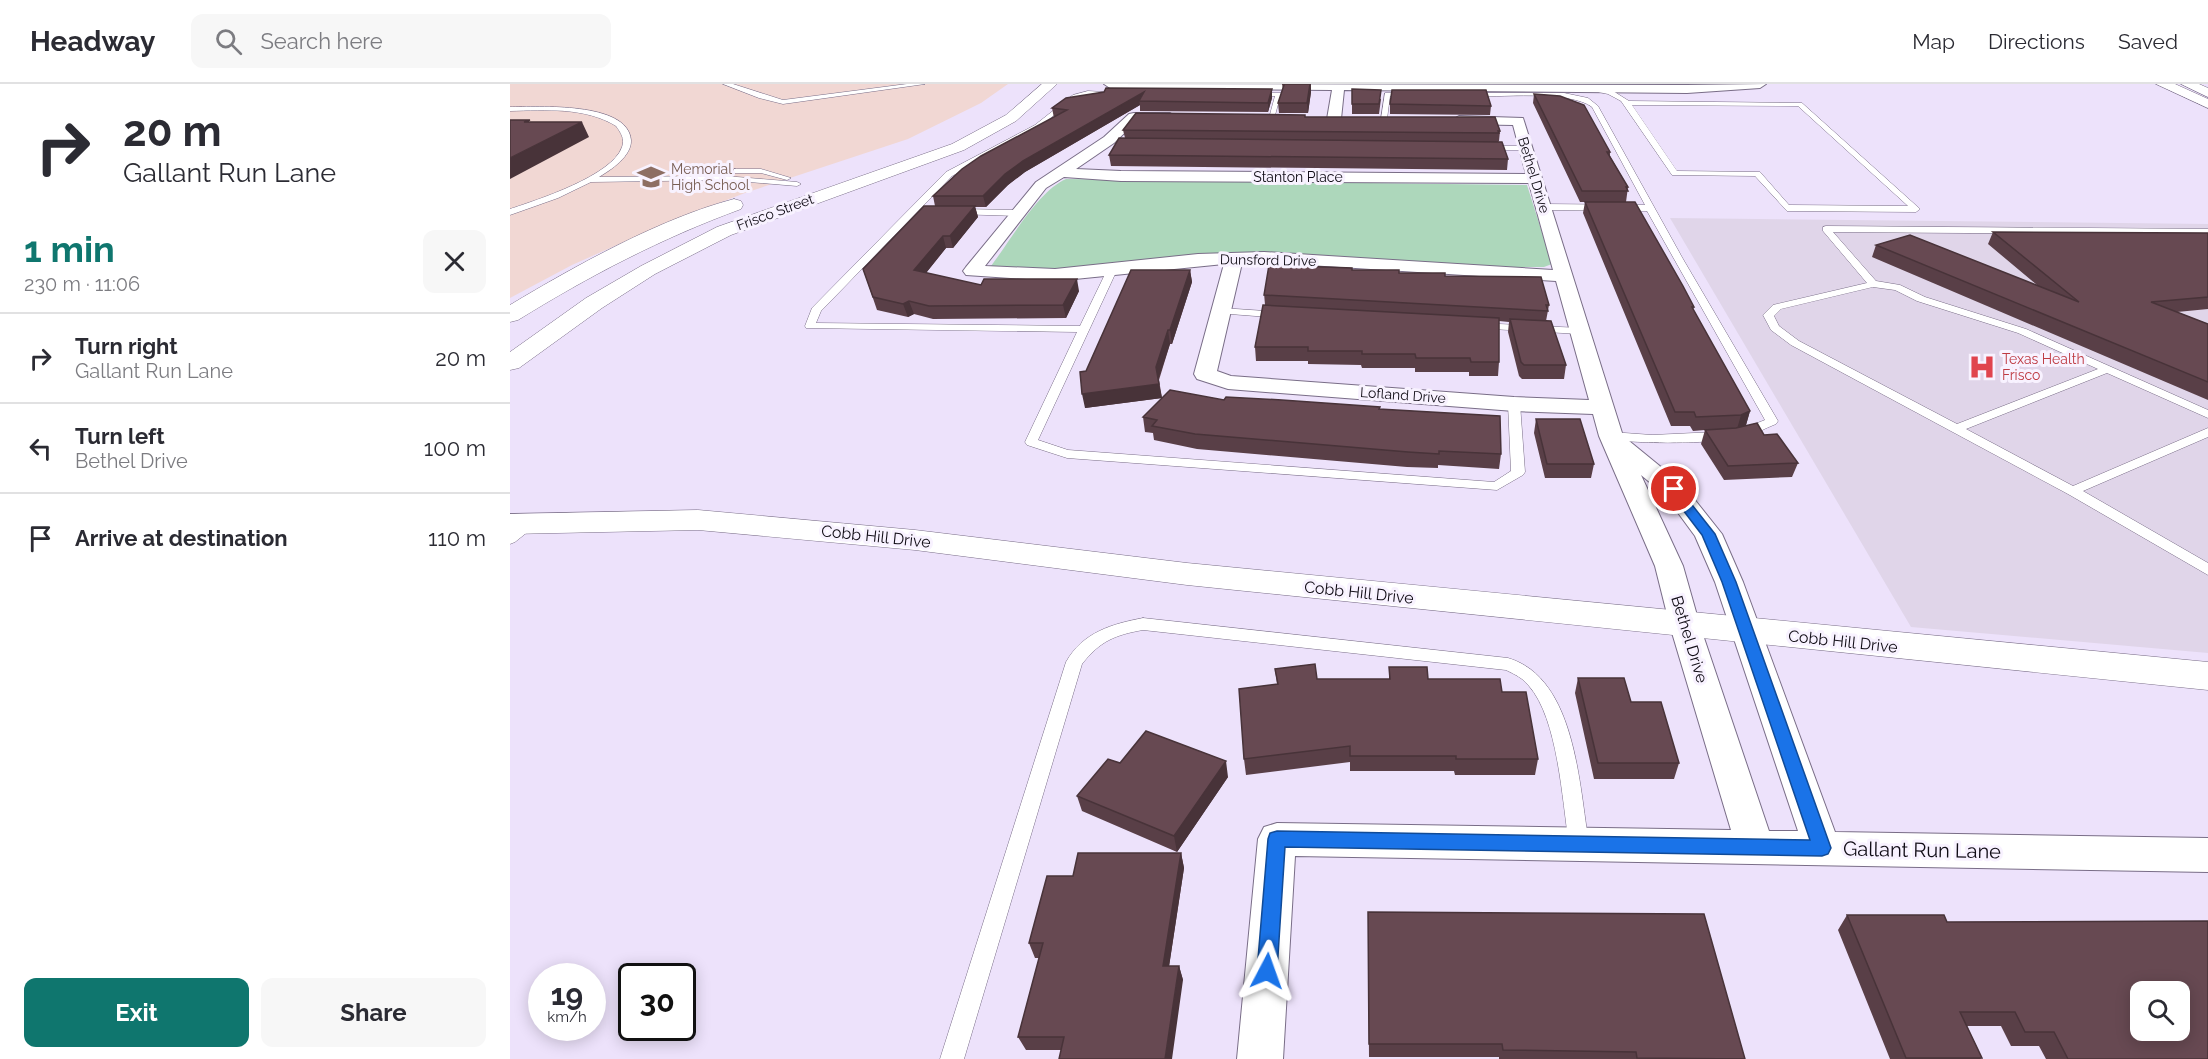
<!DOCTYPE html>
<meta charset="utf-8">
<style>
:root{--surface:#fff;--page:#f7f7f7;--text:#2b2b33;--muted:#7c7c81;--line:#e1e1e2;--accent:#0f766e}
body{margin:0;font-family:Raleway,sans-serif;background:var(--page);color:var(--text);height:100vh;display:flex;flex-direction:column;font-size:22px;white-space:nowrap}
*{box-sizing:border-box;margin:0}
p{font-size:20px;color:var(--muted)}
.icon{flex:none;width:33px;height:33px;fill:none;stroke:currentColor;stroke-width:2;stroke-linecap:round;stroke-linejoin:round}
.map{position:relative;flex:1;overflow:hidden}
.side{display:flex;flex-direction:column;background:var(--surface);width:510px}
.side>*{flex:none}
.top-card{background:#fff;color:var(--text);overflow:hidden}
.controls{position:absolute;left:1620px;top:897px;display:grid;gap:12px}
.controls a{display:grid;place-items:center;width:60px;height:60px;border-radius:12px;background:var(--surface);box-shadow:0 3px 15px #0003;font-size:30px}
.speed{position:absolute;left:18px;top:879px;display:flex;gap:12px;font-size:30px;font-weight:700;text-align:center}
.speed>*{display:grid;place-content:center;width:78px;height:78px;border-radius:50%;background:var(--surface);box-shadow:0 3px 15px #0003;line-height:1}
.speed small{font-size:15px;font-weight:400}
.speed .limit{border:3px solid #111;border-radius:9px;background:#fff;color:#111}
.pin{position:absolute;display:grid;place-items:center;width:51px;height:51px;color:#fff;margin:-26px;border:3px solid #fff;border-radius:50%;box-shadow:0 2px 6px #0007}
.me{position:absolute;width:66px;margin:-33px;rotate:4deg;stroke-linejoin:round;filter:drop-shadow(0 0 4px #0008)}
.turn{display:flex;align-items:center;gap:21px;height:126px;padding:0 24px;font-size:27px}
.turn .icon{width:78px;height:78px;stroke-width:2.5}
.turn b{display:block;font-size:42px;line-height:51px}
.round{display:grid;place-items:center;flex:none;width:63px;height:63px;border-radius:12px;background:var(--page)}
.overview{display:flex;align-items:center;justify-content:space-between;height:102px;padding:0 24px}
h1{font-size:36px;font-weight:700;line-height:45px;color:var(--accent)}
.cta{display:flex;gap:12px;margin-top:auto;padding:12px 24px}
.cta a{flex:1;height:69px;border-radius:12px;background:var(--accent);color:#fff;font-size:24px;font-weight:700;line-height:69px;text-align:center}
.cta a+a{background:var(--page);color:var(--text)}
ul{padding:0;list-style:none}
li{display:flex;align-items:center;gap:18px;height:90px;padding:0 24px;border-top:2px solid var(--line)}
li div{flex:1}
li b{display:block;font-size:22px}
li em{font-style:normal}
header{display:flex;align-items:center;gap:36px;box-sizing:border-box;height:84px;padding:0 30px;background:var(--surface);border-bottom:2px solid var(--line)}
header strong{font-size:28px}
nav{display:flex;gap:33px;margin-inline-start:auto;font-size:21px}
.search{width:420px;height:54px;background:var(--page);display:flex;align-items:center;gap:15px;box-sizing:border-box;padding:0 21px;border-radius:12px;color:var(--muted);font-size:22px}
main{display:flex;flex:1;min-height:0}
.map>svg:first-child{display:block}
.education{fill:#f1d7d3}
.medical{fill:#e0d5e9}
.green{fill:#add7bb}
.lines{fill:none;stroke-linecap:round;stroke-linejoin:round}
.lane-casing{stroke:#796d87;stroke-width:1}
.street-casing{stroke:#796d87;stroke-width:2}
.secondary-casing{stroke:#796d87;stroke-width:1}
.highway-casing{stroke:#796d87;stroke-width:1}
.lane{fill:#fff;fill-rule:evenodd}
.street{fill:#fff;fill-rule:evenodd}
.secondary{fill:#fff;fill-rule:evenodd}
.highway{fill:#fff;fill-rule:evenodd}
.wall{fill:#593f47}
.shaded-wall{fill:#483339}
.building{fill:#674952;stroke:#483339;stroke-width:1.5;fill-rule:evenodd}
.route{fill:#1a73e8;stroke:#114b97;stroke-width:1.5}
.labels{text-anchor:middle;stroke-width:6;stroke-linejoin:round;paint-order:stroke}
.far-education-label{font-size:14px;fill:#785e54;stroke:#f8f2ff;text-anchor:start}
.far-street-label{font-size:14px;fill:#100c15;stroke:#f8f2ff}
.far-health-label{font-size:14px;fill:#be3a42;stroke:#f8f2ff;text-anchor:start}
.street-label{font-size:16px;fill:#100c15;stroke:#f8f2ff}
.near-street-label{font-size:20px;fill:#100c15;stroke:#f8f2ff}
</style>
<header>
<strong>Headway</strong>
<div class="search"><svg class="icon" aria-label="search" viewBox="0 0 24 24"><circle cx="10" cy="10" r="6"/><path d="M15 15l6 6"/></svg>Search here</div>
<nav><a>Map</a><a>Directions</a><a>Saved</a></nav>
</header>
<main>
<section class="side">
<div class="top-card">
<div class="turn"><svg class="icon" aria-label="right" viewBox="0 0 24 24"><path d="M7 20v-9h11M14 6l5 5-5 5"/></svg><div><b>20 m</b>Gallant Run Lane</div></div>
</div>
<div class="overview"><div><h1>1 min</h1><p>230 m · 11:06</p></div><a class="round"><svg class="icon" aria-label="close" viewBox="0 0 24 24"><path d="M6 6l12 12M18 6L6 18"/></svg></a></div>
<ul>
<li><svg class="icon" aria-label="right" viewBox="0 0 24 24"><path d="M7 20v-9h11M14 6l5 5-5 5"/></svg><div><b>Turn right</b><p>Gallant Run Lane</p></div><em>20 m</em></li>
<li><svg class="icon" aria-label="left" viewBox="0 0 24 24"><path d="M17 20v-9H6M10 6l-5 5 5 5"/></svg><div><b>Turn left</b><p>Bethel Drive</p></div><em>100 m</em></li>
<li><svg class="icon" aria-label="arrive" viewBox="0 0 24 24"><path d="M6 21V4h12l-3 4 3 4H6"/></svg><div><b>Arrive at destination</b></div><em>110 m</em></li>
</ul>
<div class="cta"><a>Exit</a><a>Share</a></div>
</section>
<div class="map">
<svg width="1698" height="975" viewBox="0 0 1698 975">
<rect width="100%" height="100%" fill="#ede2fb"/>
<!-- education -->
<path class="education" d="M0,0H498L471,19L398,55L235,109L154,140L62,181L0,214Z"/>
<!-- medical -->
<path class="medical" d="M1160,134L1698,140V569L1401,543Z"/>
<!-- green -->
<path class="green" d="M556,95L1017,101L1042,180L1034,183H1001L771,170L696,169L563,185H498L481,182C500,157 528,107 556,95Z"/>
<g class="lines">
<defs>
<path id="lane" d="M213,0H223L273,16L397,0H415L273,20L249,14Z
M1081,3L1103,7L1119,17L1292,19L1410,125L1406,128L1277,127L1245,92L1162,91L1111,17L1098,10L1079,6ZM1122,21L1288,22L1398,122L1279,121L1250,88L1167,87Z
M578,7L610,9L567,13L529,43L442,92L311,227L306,239L570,242L597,186L602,183L607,186L528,356L558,366L984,398L1001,387L998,320L1004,316L1010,320L1015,388L1013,391L987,406L557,374L517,361L515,358L567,248L296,244L295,242L302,224L436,88L525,41L563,11Z
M740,9H771L764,35L759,34L765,12H742Z
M875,9L900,8L903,10L880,12L877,35L874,37L871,35Z
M1054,9L1078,14L1088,22L1173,175L1268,337L1266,340C1255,344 1244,351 1232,354C1215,359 1105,362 1095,352L1101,348L1142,351L1227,347L1255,336L1137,127L1033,126L1029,123L1033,120L1135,121L1082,23C1060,6 987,13 957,13L954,11L957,9Z
M0,23C27,23 118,17 121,56C122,72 101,86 89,93L215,92L287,98L291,100L287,102L215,96L81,98L48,114L0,131V125C27,116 102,92 112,63C115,55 111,49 106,42C75,23 36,26 0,27Z
M974,62H1016L1020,64L1016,66H971Z
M227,85H251L281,94L277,96L251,89H224V85Z
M448,125L508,126L512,129L508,132L445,130L444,128Z
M1316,142L1698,145V151L1323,148L1366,197L1390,201L1415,213L1516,245L1698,326V334L1597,289L1456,345L1563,402L1698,344V353L1573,407L1698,479V491L1558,410L1281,261L1261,246L1253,231L1263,221L1357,199L1313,147V143ZM1363,203L1385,206L1407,217L1508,249L1588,285L1447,340L1289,257L1269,242L1264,232L1271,225Z
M711,224L771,228L776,231L771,234L707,229V225Z
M968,239L1070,244L1075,247L1070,250L964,244L963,242Z
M20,435L27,439L25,442L5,458L0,460V448Z
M633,534L998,574C1066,594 1069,702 1079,760L1076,766L1069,769L1062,766L1059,760C1052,716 1048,635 1019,602C1013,594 1004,590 996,586L633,546C605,551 590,557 572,580L454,975H430L556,578C573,548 602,540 633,534Z"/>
<path id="street" d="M594,0L1177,1L1256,0L1250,4L1177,9L834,6L831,35L824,39L817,35L822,6L600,4Z
M624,29H660L666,33L660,37H627L604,59L566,85L611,87L1016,90L1003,41L949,40L942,36L949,32L1013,34L1113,352L1173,401L1212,450L1233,498L1325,748L1698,754V788L785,772L773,975H727L748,755L754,743L767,739L1221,746L1160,542L1145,482L1089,352L1083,330L1004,327L718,305L687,295L684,290L714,180L545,197L456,191L453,187L456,183L526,98L594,53L619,30ZM554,93L611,97L1019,99L1043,186L754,168L688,170L545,185L475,182L536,104ZM754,178L1046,197L1079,316L1004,313L721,292L707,287L732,179ZM1131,391L1155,411L1185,452L1205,498L1288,747H1259L1190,542L1173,482Z"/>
<path id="secondary" d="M532,0H547L506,37L454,66L221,151L145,190L92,224L9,284L0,286V268L76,214L131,182L207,143L442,60L496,31Z
M1646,0H1665L1698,15V24Z
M224,115L231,117L233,121L231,125C152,154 79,192 8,236L0,238V221C65,182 151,134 224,115Z
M188,426L405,446L677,479L1698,578V606L677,501L405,466L188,446L0,450V430Z"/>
<path id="highway" d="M1671,0H1689L1698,4V13Z"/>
</defs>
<!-- lane casing -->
<use href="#lane" class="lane-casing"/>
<!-- street casing -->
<use href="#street" class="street-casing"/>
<!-- secondary casing -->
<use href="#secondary" class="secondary-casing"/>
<!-- highway casing -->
<use href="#highway" class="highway-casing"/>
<!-- lane -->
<use href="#lane" class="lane"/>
<!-- street -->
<use href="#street" class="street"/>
<!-- secondary -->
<use href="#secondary" class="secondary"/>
<!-- highway -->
<use href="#highway" class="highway"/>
</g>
<!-- wall -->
<path class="wall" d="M772,0H801V8L798,29H769L768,19L773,5Z
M842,5L871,15L869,30H842Z
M1024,10L1100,68V72L1118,103L1116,118L1184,223L1183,226L1240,327L1236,341L1254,351L1288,379L1282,393L1214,396L1191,360L1195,346L1183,347L1180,342H1161L1073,129L1075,118H1070L1023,19Z
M556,14H762L758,28L630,27V21L515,88L498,101L476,123H465L468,133L443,164H436L416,189L471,201L569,207L556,234L423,235L404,230L398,233L367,226L353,185L425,122L423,112L544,34L542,24Z
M880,20L981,22L980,31L880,30Z
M796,33L990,47L989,57L988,58L998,75L997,86L601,82L599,71L615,54L613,46Z
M1483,148L1698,149V225L1667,228L1698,240V316L1362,173L1366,161L1527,201L1478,160Z
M680,186L682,198L662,260H660L649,296L652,314L575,324L576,287Z
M842,186L935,192L1039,221L1036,237L1056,281L1054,295H1012L1009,292L998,248L999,238L989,237V278L988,292H959V288H905V284H852L851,281L798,280V277H746L745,263L755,221L754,209Z
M714,316L870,325L991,370L989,385L928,381V384L897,383L687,365L644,356L643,349L635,348L633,333Z
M1026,335L1084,380L1081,394H1035L1024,349Z
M879,583L918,595L992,608L1028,675L1025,691H945L944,687H840V678L736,691L734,675L767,600L765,585L807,595H879Z
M1068,594L1121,618L1169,679L1164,695H1084L1065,609Z
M610,679L718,693L667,768L572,727L567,712Z
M671,769L674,784L659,882H669L673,896L551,966H516L508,953L529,874H525L519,859L563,792Z
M858,828L1235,975H989V973H859Z
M1337,831L1437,838L1698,975H1536L1529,962H1501L1491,942H1457L1472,974L1470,975H1380L1328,846Z"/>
<!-- shaded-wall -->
<path class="shaded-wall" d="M801,0V8L798,29L797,19Z
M762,5V14L758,28V19Z
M634,8L629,17L630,21L515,88L498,101L476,123L473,112L495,90L513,77Z
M72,38L79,53L0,95V74Z
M465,122L468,133L443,164L440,152Z
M433,152L436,164L408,199L404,186Z
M680,186L682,198L662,260L660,246Z
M567,195L569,207L556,234L553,221Z
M399,217L404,230L398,233L393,220Z
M658,246L660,260L648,296L646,283Z
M649,300L652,314L575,324L572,310Z
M1240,327L1236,341L1227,345L1231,331Z
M716,677L718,693L667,768L664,752Z
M671,769L674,784L657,896L653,882Z
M669,882L673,896L662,975H655Z"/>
<!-- building -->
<path class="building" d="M773,0H800L797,19H768L774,1Z
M596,4L762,5L758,19L629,17L634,8L513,77L495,90L473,112H423L452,85L471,72L557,26L542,24L556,14L594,8Z
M842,5L871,6L869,20H842Z
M882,6H976L981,22L880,20Z
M1024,10L1050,12L1074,21L1100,68H1097L1118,103H1116L1118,107H1072Z
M626,29L795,31V33H985L990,47H988L989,49L613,46Z
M0,36H20L14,38H72L0,74Z
M609,54L992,58L998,75L599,71Z
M1075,118H1125L1173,202L1184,223H1182L1240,327L1231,331L1186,333L1184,328H1165Z
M414,122H465L440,152H433L404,186L471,201L474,195H567L553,221L419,222L399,217L393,220L363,213L353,185Z
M1483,148L1698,149V213L1641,218L1698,240V298L1366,161L1400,151L1569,218Z
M759,181L842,184V186H889V189H935V192L1031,193L1039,221H1036L1038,227L754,211Z
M621,186H680L660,246H658L646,283L649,300L572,310L570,288L576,287Z
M753,221L989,234V278H961L960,274H906L905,270H852V267H798V263H745Z
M1000,235L1041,237L1056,281H1014L1011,278Z
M660,306L714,316L716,313L772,316L870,323L869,325L990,332L991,370L929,367V370L898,368L685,350L642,342L647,336L633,333Z
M1026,335H1070L1084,380H1037Z
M1247,339L1254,351L1267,350L1288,379L1218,382L1195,346L1226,344Z
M805,580L807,595H880L879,583H917L918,595H990L992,608H1016L1028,675H946V672H840V662L734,675L729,605L768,600L765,585Z
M1068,594H1114L1121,618H1151L1169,679H1088Z
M636,647L716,677L664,752L567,712L598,675L610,679Z
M568,769H671L653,882H669L655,975H549L554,953H508L533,859H519L537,792H563Z
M858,828L1194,830L1235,975L1127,974L1126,968L993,966L992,960H859Z
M1337,831H1434L1437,838L1698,837V975H1558L1544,948H1515L1505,928H1450L1472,974H1396ZM1630,908H1670V946H1630Z"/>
<!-- route -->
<path class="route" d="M1164,402L1168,403L1205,450L1226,498L1321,764L1318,770L1312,772L775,763L767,887L764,894L757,897L750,894L747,887L758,755L760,749L767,747L1300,756L1212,498L1192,451L1157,405Z"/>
<!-- icons -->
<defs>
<symbol id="school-bare" viewBox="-9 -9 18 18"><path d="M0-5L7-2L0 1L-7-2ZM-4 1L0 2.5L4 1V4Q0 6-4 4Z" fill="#8d6e63" stroke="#f8f2ff" stroke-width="2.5" paint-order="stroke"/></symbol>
<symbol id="hospital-bare" viewBox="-9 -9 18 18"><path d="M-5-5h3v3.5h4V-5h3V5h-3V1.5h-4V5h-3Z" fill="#e0444e" stroke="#f8f2ff" stroke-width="2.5" paint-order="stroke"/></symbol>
</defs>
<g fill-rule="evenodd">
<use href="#school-bare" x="122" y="74" width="38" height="38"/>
<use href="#hospital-bare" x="1453" y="264" width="38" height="38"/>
</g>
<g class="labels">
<!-- far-education labels -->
<g class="far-education-label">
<text x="161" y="90">Memorial<tspan x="161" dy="16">High School</tspan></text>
</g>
<!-- far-street labels -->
<g class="far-street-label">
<text transform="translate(1024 91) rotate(73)" y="5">Bethel Drive</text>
<text x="788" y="98">Stanton Place</text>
<text transform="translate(265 128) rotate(-20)" y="5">Frisco Street</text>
<text transform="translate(758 176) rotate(1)" y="5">Dunsford Drive</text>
<text transform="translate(893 311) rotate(4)" y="5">Lofland Drive</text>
</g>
<!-- far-health labels -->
<g class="far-health-label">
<text x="1492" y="280">Texas Health<tspan x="1492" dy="16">Frisco</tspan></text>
</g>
<!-- street labels -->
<g class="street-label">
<text transform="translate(366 452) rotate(6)" y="6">Cobb Hill Drive</text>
<text transform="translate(849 508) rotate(6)" y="6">Cobb Hill Drive</text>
<text transform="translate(1180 555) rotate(73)" y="6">Bethel Drive</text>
<text transform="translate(1333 557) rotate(6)" y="6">Cobb Hill Drive</text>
</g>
<!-- near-street labels -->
<g class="near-street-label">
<text transform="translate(1412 766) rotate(1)" y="7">Gallant Run Lane</text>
</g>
</g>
</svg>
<div class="controls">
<a><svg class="icon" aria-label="search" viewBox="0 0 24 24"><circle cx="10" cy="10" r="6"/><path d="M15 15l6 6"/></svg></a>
</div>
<div class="speed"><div>19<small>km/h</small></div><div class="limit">30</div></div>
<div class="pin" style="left:1164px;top:405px;background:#d93025"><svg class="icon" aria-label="arrive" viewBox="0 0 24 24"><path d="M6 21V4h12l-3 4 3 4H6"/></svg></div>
<svg class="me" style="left:757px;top:887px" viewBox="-20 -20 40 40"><path d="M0-17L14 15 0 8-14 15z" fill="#1a73e8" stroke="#fff" stroke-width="4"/></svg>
</div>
</main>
